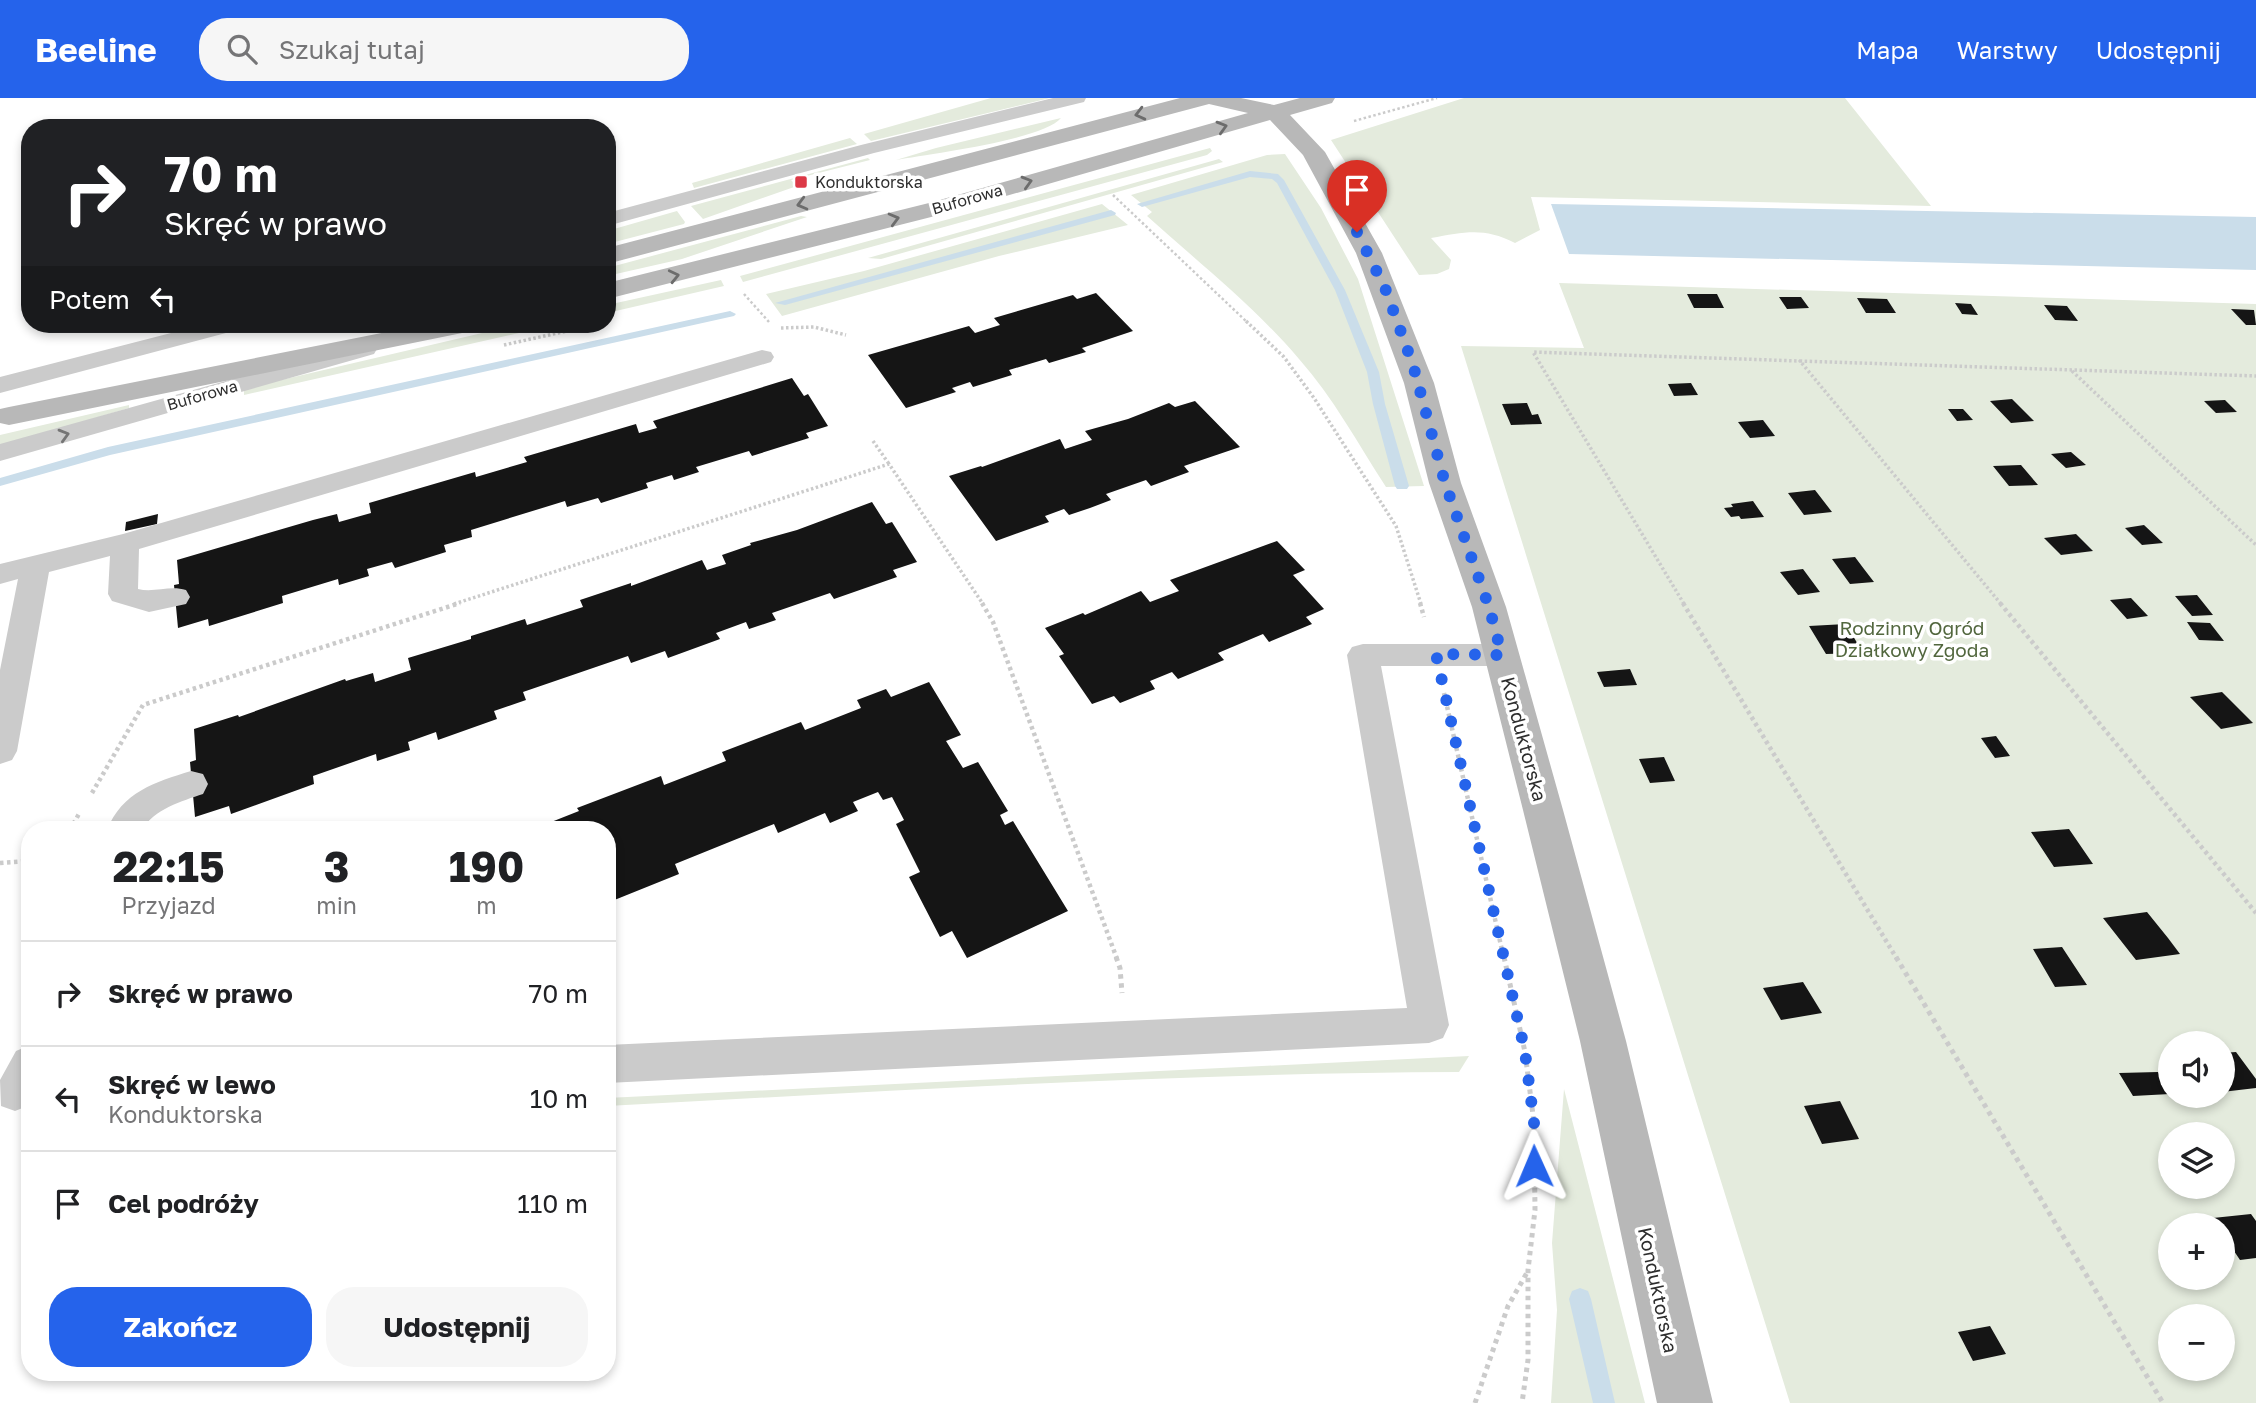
<!DOCTYPE html>
<html lang="pl">
<meta charset="utf-8">
<style>
:root{--surface:#fff;--page:#f6f6f6;--text:#202124;--muted:#757577;--line:#e0e0e0;--accent:#2563eb}
body{margin:0;font-family:"Golos Text",sans-serif;background:var(--page);color:var(--text);height:100vh;display:flex;flex-direction:column;font-size:26px;white-space:nowrap}
*{box-sizing:border-box;margin:0}
p{font-size:23px;color:var(--muted)}
.icon{flex:none;width:38px;height:38px;fill:none;stroke:currentColor;stroke-width:2;stroke-linecap:round;stroke-linejoin:round}
.map{position:relative;flex:1;overflow:hidden}
.details{position:absolute;left:21px;top:723px;width:595px;height:560px;display:flex;flex-direction:column;background:var(--surface);border-radius:28px;box-shadow:0 4px 10px #0003}
.details>*{flex:none}
.guide{position:absolute;left:21px;top:21px;width:595px;height:214px;border-radius:28px;box-shadow:0 4px 10px #0003;background:#202124;color:#fff;overflow:hidden}
.fabs{position:absolute;left:2158px;top:933px;display:grid;gap:14px}
.fabs a{display:grid;place-items:center;width:77px;height:77px;border-radius:50%;background:var(--surface);box-shadow:0 4px 10px #0003;font-size:35px}
.pin{position:absolute;display:grid;place-items:center;width:60px;height:60px;color:#fff;margin:-72px -30px;border-radius:50% 50% 50% 0;rotate:-45deg;box-shadow:0 0 7px #0007}
.pin .icon{rotate:45deg}
.me{position:absolute;width:77px;margin:-38px;rotate:359deg;stroke-linejoin:round;filter:drop-shadow(0 0 5px #0008)}
.turn{display:flex;align-items:center;gap:24px;height:147px;padding:0 28px;font-size:32px}
.turn .icon{width:91px;height:91px;stroke-width:2.5}
.turn b{display:block;font-size:49px;line-height:60px}
.then{display:flex;align-items:center;height:66px;padding:0 28px;background:#0003;gap:14px;font-size:26px}
.eta{display:flex;justify-content:space-evenly;align-items:center;height:119px;text-align:center}
.eta b{font-size:42px;font-weight:700;line-height:49px}
.action{display:flex;gap:14px;margin-top:auto;padding:14px 28px}
.action a{flex:1;height:80px;border-radius:28px;background:var(--accent);color:#fff;font-size:28px;font-weight:700;line-height:80px;text-align:center}
.action a+a{background:var(--page);color:var(--text)}
ul{padding:0;list-style:none}
li{display:flex;align-items:center;gap:21px;height:105px;padding:0 28px;border-top:2px solid var(--line)}
li div{flex:1}
li b{display:block;font-size:26px}
li em{font-style:normal}
header{display:flex;align-items:center;gap:42px;box-sizing:border-box;height:98px;padding:0 35px;background:var(--accent);color:#fff}
header strong{font-size:33px}
nav{display:flex;gap:38px;margin-inline-start:auto;font-size:24px}
.search{width:490px;height:63px;background:var(--page);display:flex;align-items:center;gap:18px;box-sizing:border-box;padding:0 24px;border-radius:28px;color:var(--muted);font-size:26px}
.map>svg:first-child{display:block}
.green{fill:#e4ebdd;fill-rule:evenodd}
.water{fill:#caddea}
.lines{fill:none;stroke-linecap:round;stroke-linejoin:round}
.stream{fill:#caddea;fill-rule:evenodd}
.building{fill:#151515}
.path-far3{stroke:#cbcbcb;stroke-width:2.5;stroke-dasharray:2.5 2.5;stroke-linecap:butt}
.path-far2{stroke:#cbcbcb;stroke-width:3.5;stroke-dasharray:2.5 2.5;stroke-linecap:butt}
.path-far1{stroke:#cbcbcb;stroke-width:4.5;stroke-dasharray:3.5 3.5;stroke-linecap:butt}
.path{stroke:#cbcbcb;stroke-width:5;stroke-dasharray:4.5 4.5;stroke-linecap:butt}
.lane{fill:#cbcbcb;fill-rule:evenodd}
.secondary{fill:#b8b8b8;fill-rule:evenodd}
.oneway{stroke:#6c6c6c}
.oneway2{stroke:#757575}
.route{stroke:#2563eb;stroke-width:12;stroke-dasharray:0 21.6}
.poi-dot{fill:#dc3947;stroke:#fff;stroke-width:2.5}
.labels{text-anchor:middle;stroke-width:7;stroke-linejoin:round;paint-order:stroke}
.far-poi-label{font-size:16px;fill:#2e2e2e;stroke:#fff;text-anchor:start}
.far-street-label{font-size:16px;fill:#2e2e2e;stroke:#fff}
.park-label{font-size:19px;fill:#52673e;stroke:#fff}
.street-label{font-size:19px;fill:#2e2e2e;stroke:#fff}
</style>
<header>
<strong>Beeline</strong>
<div class="search"><svg class="icon" aria-label="search" viewBox="0 0 24 24"><circle cx="10" cy="10" r="6"/><path d="M15 15l6 6"/></svg>Szukaj tutaj</div>
<nav><a>Mapa</a><a>Warstwy</a><a>Udostępnij</a></nav>
</header>
<div class="map">
<svg width="2256" height="1305" viewBox="0 0 2256 1305">
<rect width="100%" height="100%" fill="#fff"/>
<!-- green -->
<path class="green" d="M991,0H1050L871,43L864,36Z
M1464,0H1845L1931,108L1531,99L1540,132L1515,145C1484,129 1465,134 1431,140L1451,162L1449,171L1437,176L1419,177L1331,42Z
M1061,20C1043,42 929,56 896,62L936,50Z
M850,40L857,46L694,90L692,85Z
M1210,50L1212,53L1207,57L743,184L740,178Z
M1285,56L1321,110L1358,181L1424,388L1386,389C1358,346 1333,299 1299,261C1254,208 1198,164 1147,118L1152,114L1131,97L1267,57Z
M868,60L870,62L791,82L797,88L703,121L691,108Z
M1219,61L1223,64L881,161L868,160Z
M1102,106L1128,127L999,158L782,218L766,196L864,173Z
M677,113L685,124L684,126L607,146V133Z
M801,118L807,119L682,161L607,178V170Z
M721,182L724,188L607,215V207Z
M1559,185L2256,206V1305H1790L1461,248L1584,250ZM2170,945H2222V998H2170ZM2170,1036H2222V1088H2170ZM2170,1127H2222V1180H2170ZM2170,1218H2222V1270H2170Z
M521,226H559L244,297V292L281,282Z
M129,307V310L0,348V337Z
M1469,958L1459,974C1175,975 891,993 607,1008V1000Z
M1564,991L1645,1305H1551L1557,1212L1552,1145Z"/>
<!-- water -->
<path class="water" d="M1551,106L2256,119V172L1569,156Z"/>
<g class="lines">
<!-- stream -->
<path class="stream" d="M1250,73L1278,76L1284,82L1345,192L1379,274L1385,306L1409,388L1407,391H1397L1395,388L1373,306L1367,274L1335,192L1277,85L1272,81L1250,79L1142,109L1137,106Z
M1111,112L1116,115L1115,117L785,207L775,205Z
M730,213L736,216L734,218L110,357L0,388V380L108,349Z
M1580,1190L1588,1193L1591,1201L1615,1305H1593L1569,1201L1572,1193Z"/>
</g>
<!-- building -->
<path class="building" d="M1096,195L1133,233L1082,250L1086,254L1049,265L1046,261L1009,272L1012,277L973,289L970,284L952,290L956,294L906,310L868,257L969,228L975,235L1000,227L994,220L1073,197L1077,201Z
M1687,196H1717L1724,210H1694Z
M1779,199H1801L1809,210L1787,211Z
M1857,200L1887,201L1896,215H1866Z
M1955,205L1971,206L1978,217L1962,216Z
M2044,207L2067,208L2078,223L2055,222Z
M2231,211L2254,212L2256,227H2246Z
M792,280L804,298L808,296L828,328L806,335L809,340L752,358L749,353L696,369L699,374L674,382L672,377L646,385L648,390L601,405L598,400L567,409L565,403L471,432L472,439L444,447L446,454L395,470L392,464L367,471L369,478L339,487L338,481L282,498L283,505L209,528L208,521L178,530L174,487L179,486L177,462L313,422L337,416L339,424L371,415L369,405L475,374L476,379L527,364L524,359L636,326L639,335L657,330L653,323Z
M1691,285L1698,297L1674,298L1668,286Z
M2012,301L2034,323L2011,325L1990,303Z
M2225,302L2237,314L2216,315L2204,303Z
M1195,303L1240,349L1184,368L1189,374L1151,388L1146,382L1106,396L1111,402L1090,410L1069,417L1064,411L1045,418L1049,424L996,443L949,378L981,368L982,369L1060,341L1065,351L1092,342L1085,333L1128,321L1169,305L1175,309Z
M1527,305L1532,317L1538,316L1542,326L1511,327L1502,306Z
M1948,311H1963L1973,322L1957,323Z
M1763,322L1775,338L1750,340L1738,324Z
M2071,354L2086,367L2066,370L2051,356Z
M2021,367L2038,387L2009,388L1993,368Z
M1815,392L1832,414L1804,417L1788,395Z
M1753,403L1764,419L1741,421L1739,418L1731,419L1724,410L1733,409L1731,406Z
M872,404L886,426L892,424L917,464L893,472L897,479L834,501L830,495L772,515L776,522L749,531L746,524L716,535L720,541L668,560L665,553L631,565L628,558L523,594L526,602L494,613L497,621L438,642L436,634L408,644L410,652L377,663L376,656L313,678L314,686L231,716L229,708L195,719L190,664L196,662L194,631L238,617L239,619L345,581L346,583L373,575L375,584L411,572L408,560L471,541V538L525,521L527,527L583,509L580,502L631,485V488L702,462L707,472L726,466L722,457L751,447L750,445L797,432Z
M158,416L157,426L125,433L126,424Z
M2144,427L2163,445L2142,447L2125,430Z
M2076,436L2093,453L2061,457L2044,440Z
M1277,443L1305,472L1293,477L1324,511L1306,519L1312,526L1269,544L1263,536L1218,555L1224,562L1178,581L1172,574L1150,583L1155,591L1120,605L1114,598L1092,606L1059,558L1064,556L1045,530L1083,515L1085,517L1141,493L1150,504L1179,493L1170,482Z
M1855,459L1864,471L1874,484L1850,486L1832,461Z
M1803,471L1820,494L1798,497L1780,474Z
M2197,497L2213,517L2192,518L2175,498Z
M2131,500L2148,518L2127,521L2110,502Z
M2187,524L2210,525L2224,543L2199,542Z
M1846,526L1863,555L1826,556L1809,528Z
M1630,571L1637,587L1604,589L1597,574Z
M929,584L961,637L946,643L963,670L978,664L1008,713L1000,717L1005,727L1013,723L1068,813L967,860L952,833L940,839L909,779L920,774L896,726L904,722L892,699L883,702L878,694L853,704L858,713L830,725L825,715L778,735L774,726L675,766L679,776L607,805V732H531L579,713L577,710L661,678L664,687L726,663L722,654L801,624L805,632L861,610L857,602L886,591L891,599Z
M2222,594L2253,625L2221,631L2190,599Z
M1996,638L2010,658L1995,660L1981,640Z
M1664,659L1675,683L1650,685L1639,661Z
M2069,731L2093,766L2054,769L2031,734Z
M2147,814L2168,840L2180,856L2136,862L2103,820Z
M2062,849L2087,887L2055,889L2033,851Z
M1803,884L1822,915L1781,922L1763,890Z
M2236,954L2256,981V990L2222,994V955Z
M2158,974L2170,996L2133,998L2119,975Z
M1840,1003L1859,1041L1822,1046L1804,1008Z
M2251,1116L2256,1123V1160L2240,1162L2222,1135V1127H2217L2213,1120Z
M1990,1228L2006,1256L1973,1263L1958,1234Z"/>
<g class="lines">
<!-- path-far3 -->
<path class="path-far3" d="M1354,23L1437,0
M1113,97L1248,225
M744,196L769,224"/>
<!-- path-far2 -->
<path class="path-far2" d="M1246,223L1284,259L1314,300L1396,428L1421,506
M781,230L814,229L846,237
M504,247L594,227
M2072,273L2256,447
M873,343L889,366
M454,506L889,366L983,506
M1684,506L1533,254L1800,263
M2001,506L1800,263L2256,278"/>
<!-- path-far1 -->
<path class="path-far1" d="M982,505L993,524L1117,861
M1420,505L1424,519
M1683,505L1897,861
M2000,505L2256,815
M1444,595L1504,861
M92,695L143,607L460,505
M70,732L80,714
M0,765L30,763"/>
<!-- path -->
<path class="path" d="M1116,859L1120,870L1122,895
M1504,859L1525,954L1534,1025L1535,1112L1528,1172V1262L1522,1305
M1896,859L2163,1305
M1475,1305L1508,1208L1528,1173"/>
<!-- lane -->
<path class="lane" d="M1053,0H1086L1084,4L874,55L607,128V115L861,47Z
M206,226H245L241,231L0,295V279Z
M365,244L374,246L377,251L374,256L0,363V346Z
M762,252L771,254L774,259L771,264L139,451L138,491C154,495 170,487 186,492L190,499L186,506L149,514L112,503L108,496L110,458L49,474L17,653L12,662L0,666V572L18,481L0,486V466L123,436Z
M1363,546H1502L1513,549L1518,557L1513,565L1502,568H1381L1449,927L1443,940L1429,945L607,985V947L1407,910L1347,557L1352,549Z
M191,673L203,676L208,686L203,696C182,703 154,711 142,732H107C122,694 155,684 191,673Z
M30,947V1007L15,1013L1,1008L0,982L16,953Z"/>
<!-- secondary -->
<path class="secondary" d="M1180,0H1241L1274,7L1300,0H1335L1332,5L1290,17L1325,54L1382,155L1434,285L1461,385L1506,509L1563,712L1626,943L1713,1305H1657L1580,943L1523,712L1472,509L1429,385L1404,285L1356,155L1303,57L1270,22L947,115L607,201V185L929,105L1248,15L1209,6L607,166V150Z
M427,226H481L477,232L467,234L9,327L0,325V311L9,309Z"/>
</g>
<!-- one-way arrows -->
<defs><path id="oneway-chevron" d="M-2-3.5L2.5 0L-2 3.5" fill="none" stroke-width="1.6" stroke-linecap="round" stroke-linejoin="round" transform="scale(1.75)"/></defs>
<g class="oneway">
<use href="#oneway-chevron" transform="translate(1140 16) rotate(166)"/>
<use href="#oneway-chevron" transform="translate(1222 29) rotate(-16)"/>
<use href="#oneway-chevron" transform="translate(1027 84) rotate(-16)"/>
<use href="#oneway-chevron" transform="translate(802 106) rotate(165)"/>
<use href="#oneway-chevron" transform="translate(894 121) rotate(-15)"/>
<use href="#oneway-chevron" transform="translate(674 178) rotate(-13)"/>
</g>
<use class="oneway2" href="#oneway-chevron" transform="translate(64 337) rotate(-16)"/>
<g class="lines">
<!-- route -->
<path class="route" d="M1357,134L1385,190L1413,267L1445,385L1489,509L1502,557L1436,556L1525,954L1534,1025V1068"/>
</g>
<!-- markers -->
<rect class="poi-dot" x="794" y="77" width="14" height="14" rx="3.5"/>
<g class="labels">
<!-- far-poi labels -->
<g class="far-poi-label">
<text x="815" y="90">Konduktorska</text>
</g>
<!-- far-street labels -->
<g class="far-street-label">
<text transform="translate(967 101) rotate(-16)" y="6">Buforowa</text>
<text transform="translate(202 297) rotate(-16)" y="6">Buforowa</text>
</g>
<!-- park labels -->
<g class="park-label">
<text x="1912" y="537">Rodzinny Ogród<tspan x="1912" dy="22">Działkowy Zgoda</tspan></text>
</g>
<!-- street labels -->
<g class="street-label">
<text transform="translate(1524 641) rotate(75)" y="7">Konduktorska</text>
<text transform="translate(1658 1192) rotate(78)" y="7">Konduktorska</text>
</g>
</g>
</svg>
<div class="fabs">
<a><svg class="icon" aria-label="sound" viewBox="0 0 24 24"><path d="M4 9h4l5-4v14l-5-4H4zM17 9q2 3 0 6"/></svg></a>
<a><svg class="icon" aria-label="layers" viewBox="0 0 24 24"><path d="M12 4l9 5-9 5-9-5zM3 14l9 5 9-5"/></svg></a>
<a>+</a>
<a>−</a>
</div>
<div class="pin" style="left:1357px;top:134px;background:#d93025"><svg class="icon" aria-label="arrive" viewBox="0 0 24 24"><path d="M6 21V4h12l-3 4 3 4H6"/></svg></div>
<svg class="me" style="left:1534px;top:1068px" viewBox="-20 -20 40 40"><path d="M0-17L14 15 0 8-14 15z" fill="#2563eb" stroke="#fff" stroke-width="4"/></svg>
<div class="guide">
<div class="turn"><svg class="icon" aria-label="right" viewBox="0 0 24 24"><path d="M7 20v-9h11M14 6l5 5-5 5"/></svg><div><b>70 m</b>Skręć w prawo</div></div>
<div class="then">Potem<svg class="icon" aria-label="left" viewBox="0 0 24 24"><path d="M17 20v-9H6M10 6l-5 5 5 5"/></svg></div>
</div>
<section class="details">
<div class="eta">
<div><b>22:15</b><p>Przyjazd</p></div>
<div><b>3</b><p>min</p></div>
<div><b>190</b><p>m</p></div>
</div>
<ul>
<li><svg class="icon" aria-label="right" viewBox="0 0 24 24"><path d="M7 20v-9h11M14 6l5 5-5 5"/></svg><div><b>Skręć w prawo</b></div><em>70 m</em></li>
<li><svg class="icon" aria-label="left" viewBox="0 0 24 24"><path d="M17 20v-9H6M10 6l-5 5 5 5"/></svg><div><b>Skręć w lewo</b><p>Konduktorska</p></div><em>10 m</em></li>
<li><svg class="icon" aria-label="arrive" viewBox="0 0 24 24"><path d="M6 21V4h12l-3 4 3 4H6"/></svg><div><b>Cel podróży</b></div><em>110 m</em></li>
</ul>
<div class="action"><a>Zakończ</a><a>Udostępnij</a></div>
</section>
</div>
